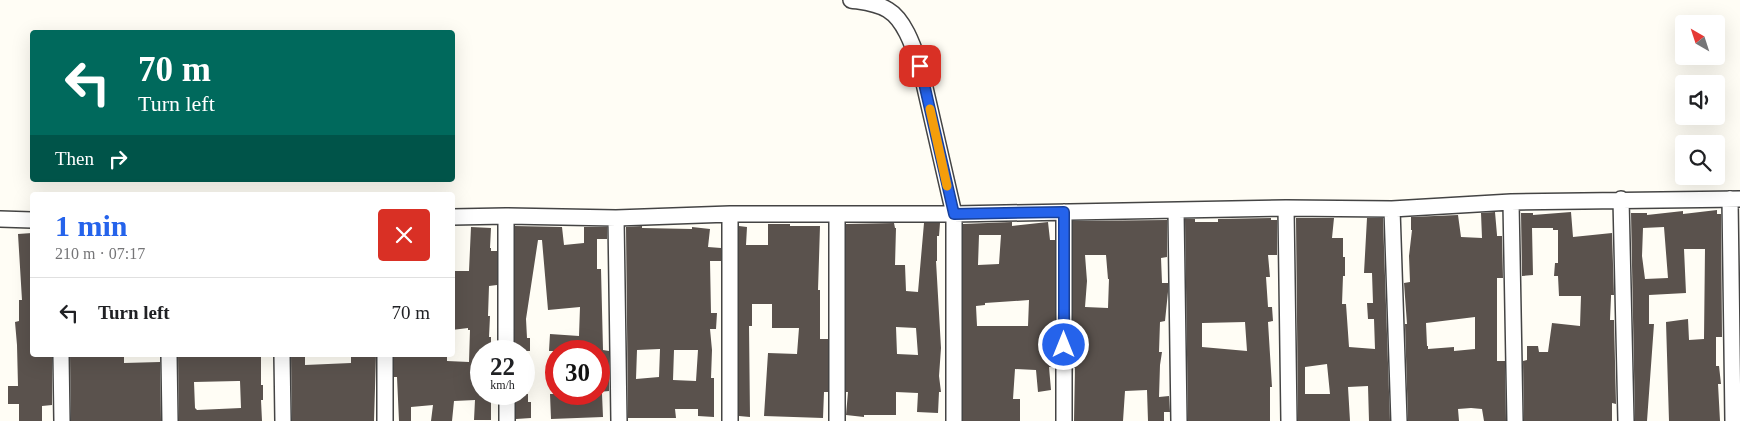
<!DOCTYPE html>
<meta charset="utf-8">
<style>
:root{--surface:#fff;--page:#f6f6f6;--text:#202124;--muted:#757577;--line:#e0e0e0;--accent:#2563eb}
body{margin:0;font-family:Georgia,serif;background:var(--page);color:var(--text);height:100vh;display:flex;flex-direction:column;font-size:19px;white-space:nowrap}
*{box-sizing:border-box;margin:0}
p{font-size:16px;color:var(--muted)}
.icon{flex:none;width:28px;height:28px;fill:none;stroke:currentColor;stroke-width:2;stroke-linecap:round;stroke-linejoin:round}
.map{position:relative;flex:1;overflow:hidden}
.side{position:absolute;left:30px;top:192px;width:425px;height:165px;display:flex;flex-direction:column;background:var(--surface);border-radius:5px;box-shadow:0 5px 20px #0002}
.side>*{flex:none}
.top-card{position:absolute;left:30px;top:30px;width:425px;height:152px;border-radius:5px;box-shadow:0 5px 20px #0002;background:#00695c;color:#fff;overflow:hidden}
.needle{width:32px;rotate:321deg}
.fabs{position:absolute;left:1675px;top:15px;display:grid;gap:10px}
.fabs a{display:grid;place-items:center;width:50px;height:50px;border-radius:5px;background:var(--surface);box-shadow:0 5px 20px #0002;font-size:25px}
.speed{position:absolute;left:470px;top:340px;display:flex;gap:10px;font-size:25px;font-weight:700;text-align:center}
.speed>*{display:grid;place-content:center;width:65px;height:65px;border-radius:50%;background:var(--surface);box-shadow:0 5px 20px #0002;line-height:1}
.speed small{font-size:12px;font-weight:400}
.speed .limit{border:8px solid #d22;background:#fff;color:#111}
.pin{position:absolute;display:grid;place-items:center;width:42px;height:42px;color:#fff;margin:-21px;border-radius:10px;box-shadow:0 2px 8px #0006}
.me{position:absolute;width:55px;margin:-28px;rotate:0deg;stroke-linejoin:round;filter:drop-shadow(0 0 4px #0008)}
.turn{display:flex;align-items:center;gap:18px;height:105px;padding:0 25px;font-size:22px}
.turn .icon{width:65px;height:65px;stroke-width:2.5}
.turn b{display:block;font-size:35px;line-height:42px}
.then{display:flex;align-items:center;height:48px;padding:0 25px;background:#0003;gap:10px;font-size:19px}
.round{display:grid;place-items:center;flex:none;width:52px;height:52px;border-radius:5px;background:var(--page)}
.summary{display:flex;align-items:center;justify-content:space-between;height:85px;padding:0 25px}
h1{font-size:30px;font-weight:600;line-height:38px;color:var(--accent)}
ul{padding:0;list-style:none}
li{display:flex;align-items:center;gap:15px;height:70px;padding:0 25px;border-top:1px solid var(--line)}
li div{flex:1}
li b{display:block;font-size:19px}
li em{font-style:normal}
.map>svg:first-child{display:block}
.building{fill:#5a524d;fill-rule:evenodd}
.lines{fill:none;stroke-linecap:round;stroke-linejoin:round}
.minor-casing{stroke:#444;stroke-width:18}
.minor{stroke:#fff;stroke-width:15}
.route-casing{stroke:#184099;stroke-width:12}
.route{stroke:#2563eb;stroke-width:9}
.slow{stroke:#f59e0b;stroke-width:9}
</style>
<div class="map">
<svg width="1740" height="421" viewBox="0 0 1740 421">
<rect width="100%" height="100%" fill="#fffdf5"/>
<!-- building -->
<path class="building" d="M1717,210V214H1721L1722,337H1716V366H1719L1721,384H1718L1720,421H1669L1666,322L1688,319L1689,340L1704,339L1705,249H1684L1686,293L1649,295V324H1654L1647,421H1635L1631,213H1647V215L1683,211V214ZM1664,227L1668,278L1645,279L1642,256L1643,228Z
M1495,212L1497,235V236H1502L1503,278H1497V361H1505L1506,421H1484L1482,409L1471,408L1458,409L1459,421H1408L1405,324H1407L1404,283L1410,282L1409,256L1412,230H1411V217L1458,215L1461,237L1482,238L1481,213ZM1475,317V349L1454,351V347L1428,349V346H1427L1426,323Z
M1571,212L1573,237L1612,233L1614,295H1611V297L1610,320H1614L1616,404L1612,403V421H1524L1523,361L1527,360V346H1538L1539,352H1548L1552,323L1580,326L1581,296H1559L1558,276H1554L1555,263H1558V230H1553V228H1532L1533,275L1522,276L1521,213H1533V215Z
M1271,218V220H1277V255H1268L1270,277H1266L1268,307H1272L1273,321L1268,322L1272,387H1270V421H1188L1185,219H1195V222H1218V219ZM1245,322L1247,351L1202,347V323Z
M1296,218H1334L1332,238H1343V257H1345V276H1343L1342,304H1346L1349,347L1375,349L1374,319H1368L1367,303H1373L1372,273H1364L1367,218H1383L1390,421H1369L1368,386L1348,387L1350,421H1298ZM1327,364L1330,394H1305V367Z
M1167,220V257L1161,258L1162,283H1168V292L1165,321L1160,322L1159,352H1162L1160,365L1159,397L1169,396L1170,412H1164V421H1148L1147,390L1125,391L1123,421H1074L1075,368H1073V221ZM1085,255H1106L1108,279H1109L1108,308L1085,307L1087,281Z
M1012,222V226L1048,222L1050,240H1055V367H1049L1051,390L1038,392L1036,370L1015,369L1013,399H1020V421H963V224ZM979,235H1001L999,264L978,265ZM1029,300L1028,326H977L976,306L985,305V303Z
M894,223L895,228H896L895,265H905L906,291L918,292L924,223H940L939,236H937V261H936L941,348L939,376L941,392H939L938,413L917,412L918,393L896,392V415H864V417L846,415L848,392H846V224ZM896,327L916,328L918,355L897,354Z
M768,224H790V226H820L818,290H820V339H828V392H824L823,418L764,416L768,353L797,354L799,328H772V304H752V326H749L750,417L739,416V226L747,227L746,245H768Z
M515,226L562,227L564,245L584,243V227H607V239H597V269H601L603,350L609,351V391L599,392V350H567V351H549L550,334L579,336L580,307L548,310L542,240H538L526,319L527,338H530V351H515Z
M642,226V228L692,229V227L710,229L708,247L721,248V261H710L711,313H717L716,329H710L712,350L711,378H714V417L698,416V409H675L676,418H628L626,227ZM660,349L659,377L636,379L637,350ZM674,350H698L696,381L673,380Z
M471,227L491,228L490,248H491V251H497V285L489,286L488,316H490L489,337H491V351H481V394H491V420H474L475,400L454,401L452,421H431L433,405L411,407V421H399L397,377H394V355H447V361L469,362L470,330H468V328L452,330V271H469Z
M32,233V355H52V405L42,406V421H19V404H8V386H18L17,345L15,322L19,321V300H22L18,234Z
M70,355H124V363L160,362L161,421H71Z
M178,355H261V385H263V400H261L262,421H179ZM238,381H240L241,408L197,410L195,408L194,382Z
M291,355H305V365L351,363V355H376L374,421H292Z
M516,394H528V402H531V418L516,419Z
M550,394H602L603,417L551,419Z"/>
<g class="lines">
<defs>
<path id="minor" d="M851,0C863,2 877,3 888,10C905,20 914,49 920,66L954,214V421
M1621,199L1626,421
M1730,199L1733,421
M1511,202L1515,421
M1286,208L1289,421
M1392,209L1399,421
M1176,211L1179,421
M837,215V421
M506,216V351
M452,217L506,216L616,218L730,214H954L1286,208L1392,209L1511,202L1740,199
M616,218L619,421
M0,219L32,220
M61,355L62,421
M169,355L170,421
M282,355L283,421
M507,394V421
M385,421V355
M730,421V214
M1064,421V212"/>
</defs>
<!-- minor casing -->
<use href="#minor" class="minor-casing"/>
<!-- minor -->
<use href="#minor" class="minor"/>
</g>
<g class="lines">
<defs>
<path id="route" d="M920,66L954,214L1064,212V345"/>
</defs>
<!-- route casing -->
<use href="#route" class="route-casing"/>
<!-- route -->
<use href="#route" class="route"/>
<!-- slow -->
<path class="slow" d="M930,109L947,186"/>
</g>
</svg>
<div class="fabs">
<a><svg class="needle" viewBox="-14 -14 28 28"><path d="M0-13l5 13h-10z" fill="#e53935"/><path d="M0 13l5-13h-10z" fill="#757577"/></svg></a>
<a><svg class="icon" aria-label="sound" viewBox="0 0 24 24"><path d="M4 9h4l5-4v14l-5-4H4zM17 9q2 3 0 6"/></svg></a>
<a><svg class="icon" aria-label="search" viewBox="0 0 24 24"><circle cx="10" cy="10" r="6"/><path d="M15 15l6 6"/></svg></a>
</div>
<div class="speed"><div>22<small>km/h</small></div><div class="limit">30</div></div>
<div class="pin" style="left:920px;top:66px;background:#d93025"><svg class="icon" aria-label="arrive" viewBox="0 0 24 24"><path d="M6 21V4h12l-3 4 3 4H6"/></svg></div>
<svg class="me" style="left:1064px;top:345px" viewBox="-20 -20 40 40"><circle r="17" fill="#2563eb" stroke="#fff" stroke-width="3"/><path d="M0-11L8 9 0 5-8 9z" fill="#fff"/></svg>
<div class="top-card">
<div class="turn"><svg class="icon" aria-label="left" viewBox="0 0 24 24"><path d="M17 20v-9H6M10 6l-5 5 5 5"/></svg><div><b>70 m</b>Turn left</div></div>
<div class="then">Then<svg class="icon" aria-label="right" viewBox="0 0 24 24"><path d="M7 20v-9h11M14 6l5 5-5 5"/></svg></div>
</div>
<section class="side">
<div class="summary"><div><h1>1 min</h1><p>210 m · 07:17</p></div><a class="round" style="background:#d93025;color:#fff"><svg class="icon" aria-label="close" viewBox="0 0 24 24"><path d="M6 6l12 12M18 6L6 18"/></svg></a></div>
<ul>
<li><svg class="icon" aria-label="left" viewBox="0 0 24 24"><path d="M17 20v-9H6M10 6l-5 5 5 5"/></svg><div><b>Turn left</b></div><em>70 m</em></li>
</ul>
</section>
</div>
